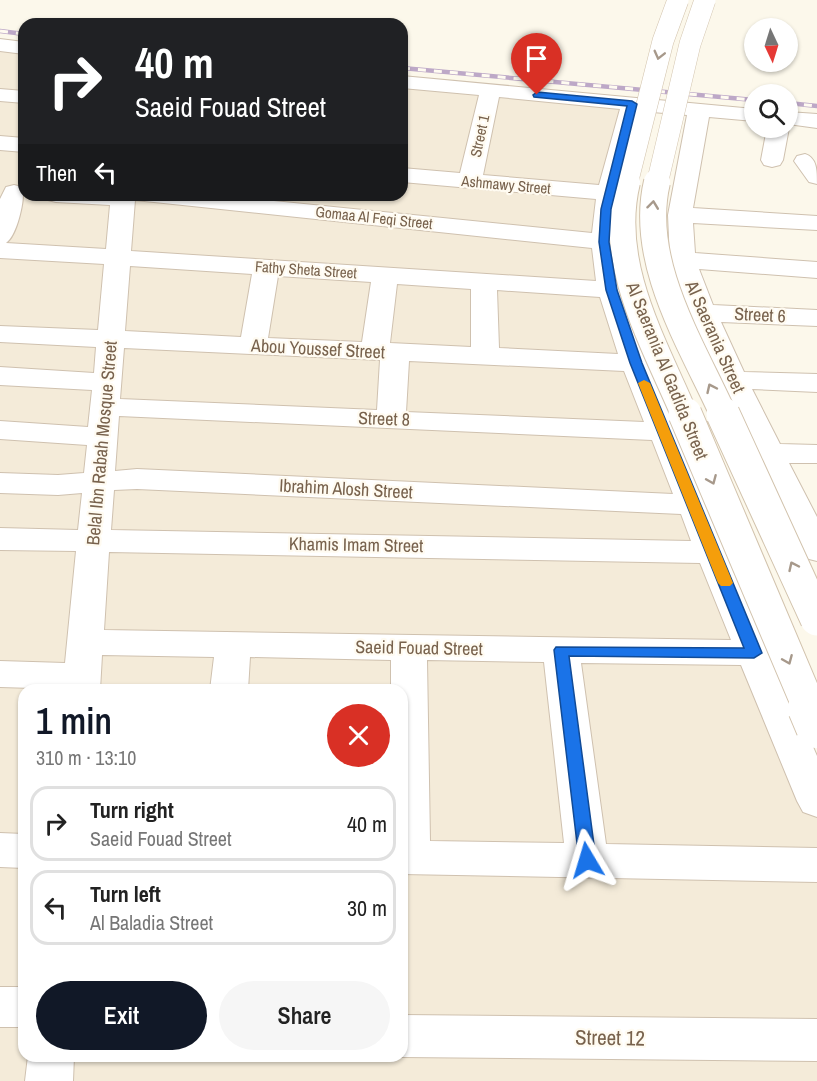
<!DOCTYPE html>
<meta charset="utf-8">
<style>
:root{--surface:#fff;--page:#f6f6f6;--text:#222;--muted:#767676;--line:#e0e0e0;--accent:#111827}
body{margin:0;font-family:"Archivo Narrow",sans-serif;background:var(--page);color:var(--text);height:100vh;display:flex;flex-direction:column;font-size:22px;white-space:nowrap}
*{box-sizing:border-box;margin:0}
p{font-size:20px;color:var(--muted)}
.icon{flex:none;width:33px;height:33px;fill:none;stroke:currentColor;stroke-width:2;stroke-linecap:round;stroke-linejoin:round}
.map{position:relative;flex:1;overflow:hidden}
.side{position:absolute;left:18px;top:684px;width:390px;height:378px;display:flex;flex-direction:column;background:var(--surface);border-radius:18px;box-shadow:0 2px 4px #0004}
.side>*{flex:none}
.top-card{position:absolute;left:18px;top:18px;width:390px;height:183px;border-radius:18px;box-shadow:0 2px 4px #0004;background:#202124;color:#fff;overflow:hidden}
.needle{width:39px;rotate:176deg}
.controls{position:absolute;left:744px;top:18px;display:grid;gap:12px}
.controls a{display:grid;place-items:center;width:54px;height:54px;border-radius:50%;background:var(--surface);box-shadow:0 2px 4px #0004;font-size:30px}
.pin{position:absolute;display:grid;place-items:center;width:51px;height:51px;color:#fff;margin:-62px -26px;border-radius:50% 50% 50% 0;rotate:-45deg;box-shadow:0 0 6px #0007}
.pin .icon{rotate:45deg}
.me{position:absolute;width:66px;margin:-33px;rotate:353deg;stroke-linejoin:round;filter:drop-shadow(0 0 4px #0008)}
.turn{display:flex;align-items:center;gap:21px;height:126px;padding:0 18px;font-size:27px}
.turn .icon{width:78px;height:78px;stroke-width:2.5}
.turn b{display:block;font-size:42px;line-height:51px}
.then{display:flex;align-items:center;height:57px;padding:0 18px;background:#0003;gap:12px;font-size:22px}
.round{display:grid;place-items:center;flex:none;width:63px;height:63px;border-radius:32px;background:var(--page)}
.headline{display:flex;align-items:center;justify-content:space-between;height:102px;padding:0 18px}
h1{font-size:36px;font-weight:600;line-height:45px;color:var(--accent)}
.button{display:flex;gap:12px;margin-top:auto;padding:12px 18px}
.button a{flex:1;height:69px;border-radius:36px;background:var(--accent);color:#fff;font-size:24px;font-weight:600;line-height:69px;text-align:center}
.button a+a{background:var(--page);color:var(--text)}
ul{padding:0;list-style:none}
li{display:flex;align-items:center;gap:18px;height:75px;margin:0 12px 9px;padding:0 6px;border:3px solid var(--line);border-radius:18px}
li div{flex:1}
li b{display:block;font-size:22px}
li em{font-style:normal}
.map>svg:first-child{display:block}
.residential{fill:#f4ebd9;fill-rule:evenodd}
.lines{fill:none;stroke-linecap:round;stroke-linejoin:round}
.street-casing{stroke:#cfc1af;stroke-width:2}
.street{fill:#fff;fill-rule:evenodd}
.rail-casing{stroke:#bda8c7;stroke-width:4.5}
.rail{stroke:#fffbf1;stroke-width:3;stroke-dasharray:8;stroke-linecap:butt}
.secondary-bridge-far3-casing{stroke:#d2c3ad;stroke-width:22;stroke-linecap:butt}
.secondary-bridge-far2-casing{stroke:#d2c3ad;stroke-width:28;stroke-linecap:butt}
.secondary-bridge-far1-casing{stroke:#d2c3ad;stroke-width:35;stroke-linecap:butt}
.secondary-bridge-casing{stroke:#d2c3ad;stroke-width:44;stroke-linecap:butt}
.secondary-bridge-far3{stroke:#fff;stroke-width:21}
.secondary-bridge-far2{stroke:#fff;stroke-width:26}
.secondary-bridge-far1{stroke:#fff;stroke-width:33}
.secondary-bridge{stroke:#fff;stroke-width:42}
.oneway{stroke:#a7998b}
.route{fill:#1a73e8;stroke:#114b97;stroke-width:1.5}
.slow{fill:#f59e0b}
.labels{text-anchor:middle;stroke-width:4.5;stroke-linejoin:round;paint-order:stroke}
.far-street-label{font-size:15px;fill:#78624d;stroke:#fffbf1}
.street-label{font-size:18px;fill:#78624d;stroke:#fffbf1}
.near-street-label{font-size:21px;fill:#78624d;stroke:#fffbf1}
</style>
<div class="map">
<svg width="817" height="1081" viewBox="0 0 817 1081">
<rect width="100%" height="100%" fill="#fcf8eb"/>
<!-- residential -->
<path class="residential" d="M0,40L24,42V195H402V77L640,100L612,225L817,763V1081H0ZM24,690H402V1056H24Z"/>
<g class="lines">
<defs>
<path id="street" d="M0,39L24,42V54L0,51Z
M402,76L754,109V121L709,117L693,208L817,216V230L693,223L695,253L817,262V278L699,269L713,305L817,310V326L721,322L744,372L817,374V392L752,389L780,444L817,445V463H789L817,517V561L805,558L800,550L719,380L678,286L670,260L668,215L687,115L641,111C630,154 613,199 617,245C622,316 658,382 684,446C728,550 772,652 817,756V817L803,812L797,801L741,665L581,663L606,844L817,848V882L402,874V690H391V660L250,657L248,690H210L214,657L102,655L100,690L0,687V661L65,663L76,551L0,550V528L78,530L82,493L58,495L0,493V473L58,475L84,473L87,445L0,439V421L88,427L92,390L0,385V367L94,373L96,347L0,342V326L98,330L104,264L0,258V199L6,187L14,185L22,187C26,197 17,236 6,243L106,249L110,205L56,202L48,200L44,195H213L592,233L596,199L402,182V168L460,173L479,95L402,88ZM499,97L620,109L599,185L483,175ZM135,200L592,248L596,281L131,251ZM130,266L252,274L241,337L125,331ZM278,276L371,282L362,342L268,338ZM397,284L471,289V347L390,343ZM497,290L600,297L618,354L499,348ZM124,348L380,360L377,410L120,399ZM409,361L624,371L644,422L406,412ZM119,416L652,440L673,494L137,469L115,471ZM137,489L681,514L691,541L111,530L114,490ZM109,552L700,563L731,640L104,630ZM427,660L544,662L564,843L430,841Z
M0,89L24,91V103L0,101Z
M788,112L817,114V128L788,124Z
M788,126L789,128L783,160L780,165L772,167L764,165L761,160L767,128Z
M0,136L24,138V152L0,150Z
M805,154C817,158 817,170 817,184L809,182L794,161L797,156Z
M0,833L24,834V868L0,867Z
M0,987H24V1027H0Z
M402,1015L817,1019V1061L402,1057L400,1056H402Z
M28,1056H74L73,1081H25Z"/>
</defs>
<!-- street casing -->
<use href="#street" class="street-casing"/>
<!-- street -->
<use href="#street" class="street"/>
<defs>
<path id="rail" d="M0,31L24,34
M402,68L754,100
M788,103L817,106"/>
</defs>
<!-- rail casing -->
<use href="#rail" class="rail-casing"/>
<!-- rail -->
<use href="#rail" class="rail"/>
<defs>
<path id="secondary-bridge-far3" d="M627,184L663,41L678,0
M657,184L690,44L705,0"/>
<path id="secondary-bridge-far2" d="M627,182C607,264 654,343 685,416
M657,182C638,262 692,345 724,416"/>
<path id="secondary-bridge-far1" d="M685,414L810,709
M723,414L817,619"/>
<path id="secondary-bridge" d="M809,708L817,727"/>
</defs>
<!-- secondary-bridge-far3 casing -->
<use href="#secondary-bridge-far3" class="secondary-bridge-far3-casing"/>
<!-- secondary-bridge-far2 casing -->
<use href="#secondary-bridge-far2" class="secondary-bridge-far2-casing"/>
<!-- secondary-bridge-far1 casing -->
<use href="#secondary-bridge-far1" class="secondary-bridge-far1-casing"/>
<!-- secondary-bridge casing -->
<use href="#secondary-bridge" class="secondary-bridge-casing"/>
<!-- secondary-bridge-far3 -->
<use href="#secondary-bridge-far3" class="secondary-bridge-far3"/>
<!-- secondary-bridge-far2 -->
<use href="#secondary-bridge-far2" class="secondary-bridge-far2"/>
<!-- secondary-bridge-far1 -->
<use href="#secondary-bridge-far1" class="secondary-bridge-far1"/>
<!-- secondary-bridge -->
<use href="#secondary-bridge" class="secondary-bridge"/>
</g>
<!-- one-way arrows -->
<defs><path id="oneway-chevron" d="M-2-3.5L2.5 0L-2 3.5" fill="none" stroke-width="1.6" stroke-linecap="round" stroke-linejoin="round" transform="scale(1.5)"/></defs>
<g class="oneway">
<use href="#oneway-chevron" transform="translate(659 55) rotate(104)"/>
<use href="#oneway-chevron" transform="translate(653 205) rotate(-83)"/>
<use href="#oneway-chevron" transform="translate(711 388) rotate(-115)"/>
<use href="#oneway-chevron" transform="translate(712 480) rotate(67)"/>
<use href="#oneway-chevron" transform="translate(793 566) rotate(-115)"/>
<use href="#oneway-chevron" transform="translate(788 660) rotate(67)"/>
</g>
<!-- route -->
<path class="route" d="M537,92L632,101L637,104L611,209L609,242L617,290L642,363L762,653L754,658L569,656L596,860L593,865L587,867L581,865L579,860L554,650L556,647L744,648L630,363L606,290L599,242L601,209L627,106L534,97L533,95Z"/>
<!-- slow -->
<path class="slow" d="M644,380L650,383L733,583L730,586H721L718,583L638,383Z"/>
<g class="labels">
<!-- far-street labels -->
<g class="far-street-label">
<text transform="translate(480 136) rotate(-78)" y="5">Street 1</text>
<text transform="translate(506 185) rotate(5)" y="5">Ashmawy Street</text>
<text transform="translate(374 218) rotate(6)" y="5">Gomaa Al Feqi Street</text>
<text transform="translate(306 270) rotate(4)" y="5">Fathy Sheta Street</text>
</g>
<!-- street labels -->
<g class="street-label">
<text transform="translate(760 315) rotate(3)" y="6">Street 6</text>
<text transform="translate(715 337) rotate(66)" y="6">Al Saerania Street</text>
<text transform="translate(318 349) rotate(3)" y="6">Abou Youssef Street</text>
<text transform="translate(667 371) rotate(68)" y="6">Al Saerania Al Gadida Street</text>
<text transform="translate(384 419) rotate(2)" y="6">Street 8</text>
<text transform="translate(102 443) rotate(-85)" y="6">Belal Ibn Rabah Mosque Street</text>
<text transform="translate(346 489) rotate(3)" y="6">Ibrahim Alosh Street</text>
<text transform="translate(356 545) rotate(1)" y="6">Khamis Imam Street</text>
<text transform="translate(419 648) rotate(1)" y="6">Saeid Fouad Street</text>
</g>
<!-- near-street labels -->
<g class="near-street-label">
<text transform="translate(610 1038) rotate(1)" y="7">Street 12</text>
</g>
</g>
</svg>
<div class="controls">
<a><svg class="needle" viewBox="-14 -14 28 28"><path d="M0-13l5 13h-10z" fill="#e53935"/><path d="M0 13l5-13h-10z" fill="#767676"/></svg></a>
<a><svg class="icon" aria-label="search" viewBox="0 0 24 24"><circle cx="10" cy="10" r="6"/><path d="M15 15l6 6"/></svg></a>
</div>
<div class="pin" style="left:537px;top:95px;background:#d93025"><svg class="icon" aria-label="arrive" viewBox="0 0 24 24"><path d="M6 21V4h12l-3 4 3 4H6"/></svg></div>
<svg class="me" style="left:587px;top:860px" viewBox="-20 -20 40 40"><path d="M0-17L14 15 0 8-14 15z" fill="#1a73e8" stroke="#fff" stroke-width="4"/></svg>
<div class="top-card">
<div class="turn"><svg class="icon" aria-label="right" viewBox="0 0 24 24"><path d="M7 20v-9h11M14 6l5 5-5 5"/></svg><div><b>40 m</b>Saeid Fouad Street</div></div>
<div class="then">Then<svg class="icon" aria-label="left" viewBox="0 0 24 24"><path d="M17 20v-9H6M10 6l-5 5 5 5"/></svg></div>
</div>
<section class="side">
<div class="headline"><div><h1>1 min</h1><p>310 m · 13:10</p></div><a class="round" style="background:#d93025;color:#fff"><svg class="icon" aria-label="close" viewBox="0 0 24 24"><path d="M6 6l12 12M18 6L6 18"/></svg></a></div>
<ul>
<li><svg class="icon" aria-label="right" viewBox="0 0 24 24"><path d="M7 20v-9h11M14 6l5 5-5 5"/></svg><div><b>Turn right</b><p>Saeid Fouad Street</p></div><em>40 m</em></li>
<li><svg class="icon" aria-label="left" viewBox="0 0 24 24"><path d="M17 20v-9H6M10 6l-5 5 5 5"/></svg><div><b>Turn left</b><p>Al Baladia Street</p></div><em>30 m</em></li>
</ul>
<div class="button"><a>Exit</a><a>Share</a></div>
</section>
</div>
